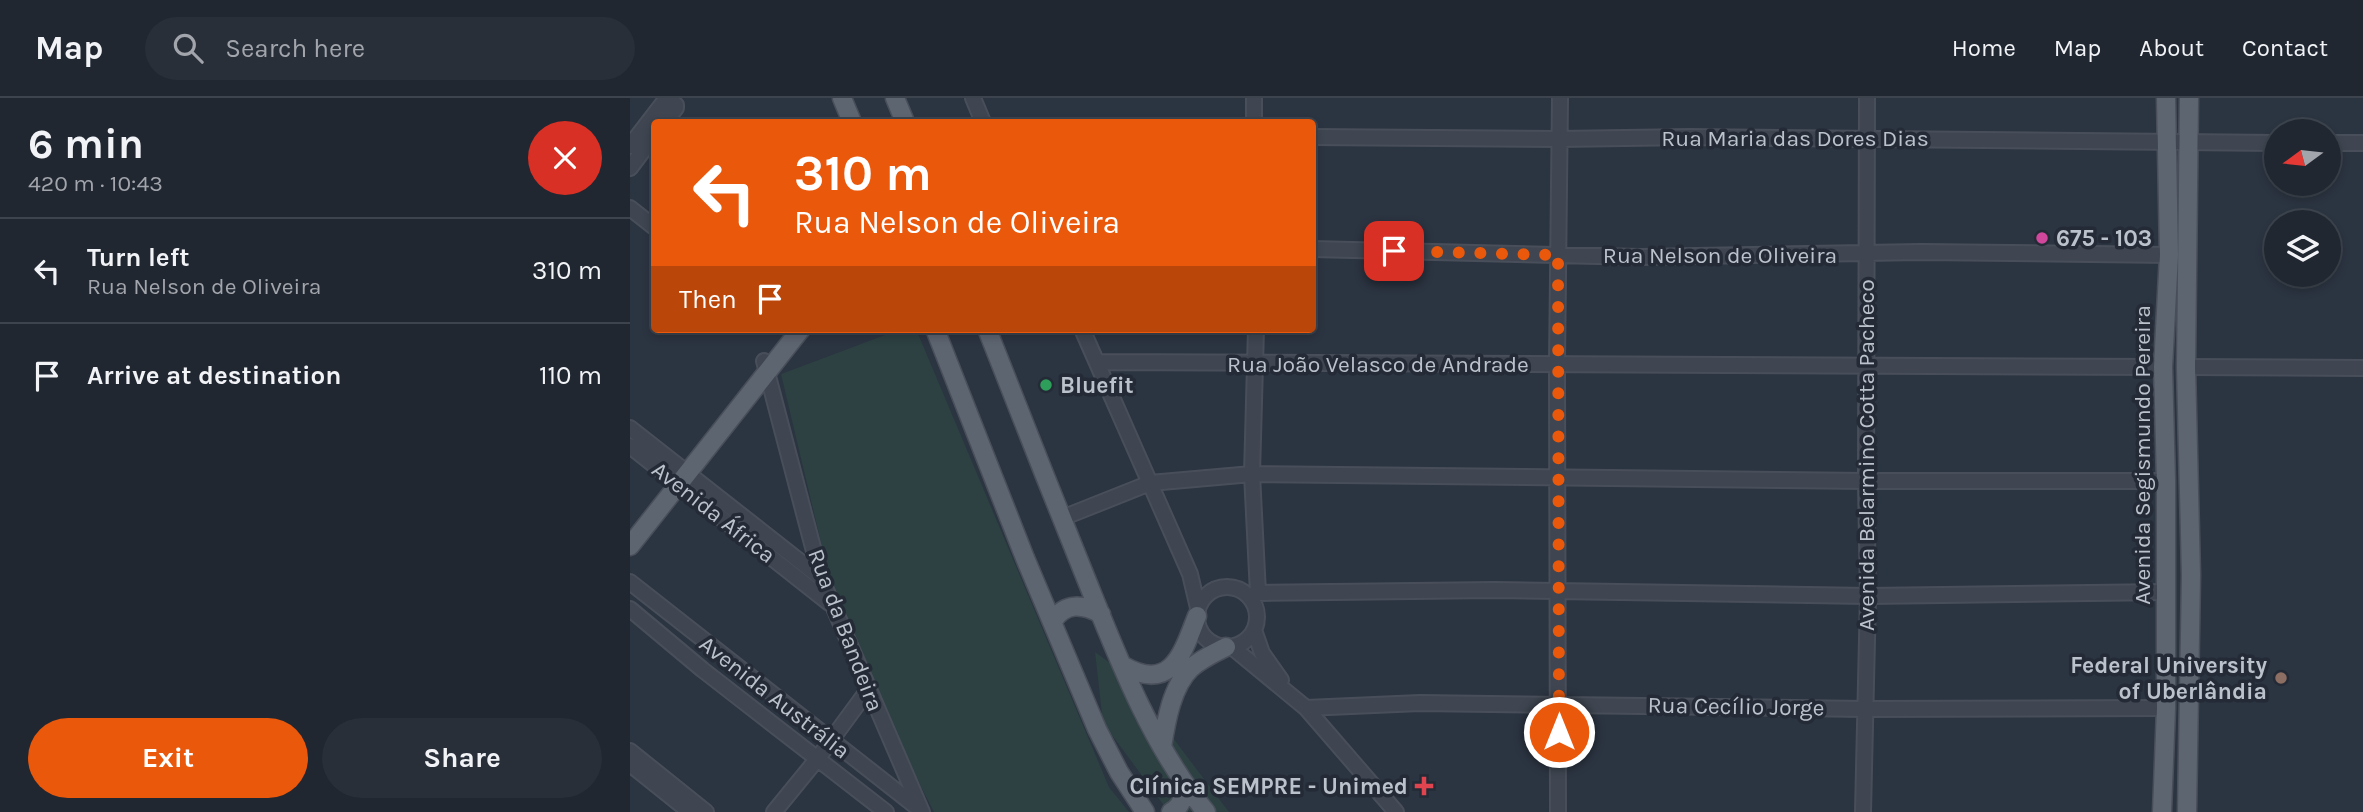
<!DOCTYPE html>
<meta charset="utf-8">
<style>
:root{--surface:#202731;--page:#282f39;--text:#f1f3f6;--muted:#a2a5ab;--line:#3d444d;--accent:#ea580c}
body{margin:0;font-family:Karla,sans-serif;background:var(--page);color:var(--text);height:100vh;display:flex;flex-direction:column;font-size:26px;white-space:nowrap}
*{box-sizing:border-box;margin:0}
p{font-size:23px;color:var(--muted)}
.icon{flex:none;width:38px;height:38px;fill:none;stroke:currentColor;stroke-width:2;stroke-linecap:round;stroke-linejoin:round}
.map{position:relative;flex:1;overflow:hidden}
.panel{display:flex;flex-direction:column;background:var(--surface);width:630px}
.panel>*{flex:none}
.guide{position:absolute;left:21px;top:21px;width:665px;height:214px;border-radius:7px;box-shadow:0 4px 10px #0003,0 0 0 2px var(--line);background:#ea580c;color:#fff;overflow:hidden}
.needle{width:46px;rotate:255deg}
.tools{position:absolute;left:1634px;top:21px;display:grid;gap:14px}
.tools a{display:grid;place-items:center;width:77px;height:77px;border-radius:50%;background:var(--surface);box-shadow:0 4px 10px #0003,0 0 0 2px var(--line);font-size:35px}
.pin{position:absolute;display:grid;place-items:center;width:60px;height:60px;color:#fff;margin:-30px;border-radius:14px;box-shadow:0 4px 10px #0006}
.me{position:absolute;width:77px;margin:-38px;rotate:0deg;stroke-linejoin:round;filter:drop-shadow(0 0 5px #0008)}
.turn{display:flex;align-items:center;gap:24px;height:147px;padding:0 28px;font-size:32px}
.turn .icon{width:91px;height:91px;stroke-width:2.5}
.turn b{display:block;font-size:49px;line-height:60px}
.then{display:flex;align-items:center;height:66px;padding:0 28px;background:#0003;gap:14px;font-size:26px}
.round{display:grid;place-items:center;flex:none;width:74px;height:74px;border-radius:37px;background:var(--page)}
.head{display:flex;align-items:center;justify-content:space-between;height:119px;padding:0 28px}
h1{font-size:42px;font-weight:700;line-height:52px}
.cta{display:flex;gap:14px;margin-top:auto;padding:14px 28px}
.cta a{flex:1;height:80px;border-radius:42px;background:var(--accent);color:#fff;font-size:28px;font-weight:700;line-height:80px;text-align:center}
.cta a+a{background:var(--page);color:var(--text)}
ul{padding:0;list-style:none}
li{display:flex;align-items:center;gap:21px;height:105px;padding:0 28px;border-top:2px solid var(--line)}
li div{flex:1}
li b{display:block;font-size:26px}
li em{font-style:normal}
header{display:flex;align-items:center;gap:42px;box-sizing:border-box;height:98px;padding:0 35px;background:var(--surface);border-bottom:2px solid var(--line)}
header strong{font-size:33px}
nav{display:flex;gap:38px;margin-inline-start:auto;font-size:24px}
.search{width:490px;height:63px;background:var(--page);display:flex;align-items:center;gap:18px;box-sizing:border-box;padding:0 24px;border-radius:38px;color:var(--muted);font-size:26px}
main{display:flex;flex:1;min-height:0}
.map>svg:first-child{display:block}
.green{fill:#2d4042}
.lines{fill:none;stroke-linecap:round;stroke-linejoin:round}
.minor-casing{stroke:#494f5a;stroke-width:18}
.major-casing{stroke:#494f5a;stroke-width:21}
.minor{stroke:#3f4651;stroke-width:14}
.major{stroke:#5d6571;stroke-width:18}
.route{stroke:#ea580c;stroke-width:12;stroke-dasharray:0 21.6}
.hotel-dot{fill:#d1479c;stroke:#242b37;stroke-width:2.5}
.leisure-dot{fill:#2e9e5b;stroke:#242b37;stroke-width:2.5}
.education-dot{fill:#8d6e63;stroke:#242b37;stroke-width:2.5}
.health-dot{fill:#e0444e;stroke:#242b37;stroke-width:2.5}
.labels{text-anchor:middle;stroke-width:7;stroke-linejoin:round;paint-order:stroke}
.street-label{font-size:23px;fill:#bcc2cb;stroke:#242b37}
.poi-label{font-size:23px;font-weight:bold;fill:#bcc2cb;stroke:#242b37;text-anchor:start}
</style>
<header>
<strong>Map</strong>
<div class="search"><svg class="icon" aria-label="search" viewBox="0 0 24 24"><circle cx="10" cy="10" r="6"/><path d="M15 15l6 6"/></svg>Search here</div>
<nav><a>Home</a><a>Map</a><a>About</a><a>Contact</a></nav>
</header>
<main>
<section class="panel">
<div class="head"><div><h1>6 min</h1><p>420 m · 10:43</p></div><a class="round" style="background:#d93025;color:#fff"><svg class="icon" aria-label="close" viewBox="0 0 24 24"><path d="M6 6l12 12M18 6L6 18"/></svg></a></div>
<ul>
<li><svg class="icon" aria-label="left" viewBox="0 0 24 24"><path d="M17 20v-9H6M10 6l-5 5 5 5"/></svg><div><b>Turn left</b><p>Rua Nelson de Oliveira</p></div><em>310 m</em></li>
<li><svg class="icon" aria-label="arrive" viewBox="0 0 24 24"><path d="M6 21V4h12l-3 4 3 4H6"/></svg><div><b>Arrive at destination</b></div><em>110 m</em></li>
</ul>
<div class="cta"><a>Exit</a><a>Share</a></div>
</section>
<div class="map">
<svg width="1733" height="714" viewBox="0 0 1733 714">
<rect width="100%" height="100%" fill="#2b3441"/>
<!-- green -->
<path class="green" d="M271,231H286L479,689L499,714H304L282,671L198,474L151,276Z
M465,554L494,575L599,714L538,713L473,625Z"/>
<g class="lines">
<defs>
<path id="minor" d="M343,0L353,24
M35,24L46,10V7L38,0
M624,24V0
M682,39L930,41L1060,39L1647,45
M1699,45H1733
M0,48L37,0
M0,70L24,38
M0,110L24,129
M682,151L1010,159L1291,154L1539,157
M452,231L560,476L568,510
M134,263L191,480L292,714
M467,264L1533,269
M1556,269L1733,270
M0,330L191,480
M0,348L199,505
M432,420L520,385L622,376L1236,383H1536
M0,484L288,710
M567 519a30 30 0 1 1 60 0a30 30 0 1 1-60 0Z
M628,495L865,492L1238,498L1536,494
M621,498L628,495L622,376L626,231
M0,511L73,572L256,714
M624,532L632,555L651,582
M602,549L676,610L766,714
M676,610L790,605L1235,611L1536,610
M0,653L76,714
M0,666L60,714
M144,714L188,660L238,592
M928,714L927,266L930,0
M1233,714L1238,498L1236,383L1237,0"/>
<path id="major" d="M212,0L222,24
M265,0L275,24
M305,231L395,460L467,631L489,674L515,714
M357,231C389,313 422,396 455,478C488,560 520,645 576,714
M0,448L171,231
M423,523C435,504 453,506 471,516
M492,567C541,595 552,557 567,518
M532,649C536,623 542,588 561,570C571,561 584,555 596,549
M541,714C555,707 553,695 550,682
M1532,714L1536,610V383L1533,269L1539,157L1536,0
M1557,714L1561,477L1556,269L1559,0"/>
</defs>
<!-- minor casing -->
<use href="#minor" class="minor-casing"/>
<!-- major casing -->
<use href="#major" class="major-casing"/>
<!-- minor -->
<use href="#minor" class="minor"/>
<!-- major -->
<use href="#major" class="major"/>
</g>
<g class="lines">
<!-- route -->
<path class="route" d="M764,153L928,157L929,634"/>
</g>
<!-- markers -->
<circle class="hotel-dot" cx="1412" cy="140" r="7"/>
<circle class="leisure-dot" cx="416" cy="287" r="7"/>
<circle class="education-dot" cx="1651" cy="580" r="7"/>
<path class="health-dot" d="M790.5 677.5h7v7h7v7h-7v7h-7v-7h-7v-7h7z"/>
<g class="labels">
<!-- street labels -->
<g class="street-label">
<text x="1165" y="48">Rua Maria das Dores Dias</text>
<text x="1090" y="165">Rua Nelson de Oliveira</text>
<text x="748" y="274">Rua João Velasco de Andrade</text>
<text transform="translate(1236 357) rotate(-90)" y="8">Avenida Belarmino Cotta Pacheco</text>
<text transform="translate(1512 357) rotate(-90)" y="8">Avenida Segismundo Pereira</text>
<text transform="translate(84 414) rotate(38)" y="8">Avenida África</text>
<text transform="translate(216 532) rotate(69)" y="8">Rua da Bandeira</text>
<text transform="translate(145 599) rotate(38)" y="8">Avenida Austrália</text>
<text transform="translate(1106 608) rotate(1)" y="8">Rua Cecílio Jorge</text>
</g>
<!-- poi labels -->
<g class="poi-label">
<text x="1426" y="148">675 - 103</text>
<text x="430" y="295">Bluefit</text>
<text x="1637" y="575" text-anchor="end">Federal University<tspan x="1637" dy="26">of Uberlândia</tspan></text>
<text x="778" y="696" text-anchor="end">Clínica SEMPRE - Unimed</text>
</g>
</g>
</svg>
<div class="tools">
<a><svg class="needle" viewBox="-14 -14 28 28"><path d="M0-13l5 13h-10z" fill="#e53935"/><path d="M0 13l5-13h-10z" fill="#a2a5ab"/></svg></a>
<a><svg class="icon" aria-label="layers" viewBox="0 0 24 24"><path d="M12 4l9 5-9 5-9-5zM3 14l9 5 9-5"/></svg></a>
</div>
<div class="pin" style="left:764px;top:153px;background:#d93025"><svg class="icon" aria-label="arrive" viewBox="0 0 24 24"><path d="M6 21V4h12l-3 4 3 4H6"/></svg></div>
<svg class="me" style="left:929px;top:634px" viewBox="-20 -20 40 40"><circle r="17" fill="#ea580c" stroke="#fff" stroke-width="3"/><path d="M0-11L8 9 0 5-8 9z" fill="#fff"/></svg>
<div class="guide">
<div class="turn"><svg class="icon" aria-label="left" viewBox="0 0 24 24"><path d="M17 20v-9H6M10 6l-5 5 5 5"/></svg><div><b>310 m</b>Rua Nelson de Oliveira</div></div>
<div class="then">Then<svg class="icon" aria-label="arrive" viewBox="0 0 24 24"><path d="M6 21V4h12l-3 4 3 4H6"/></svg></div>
</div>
</div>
</main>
